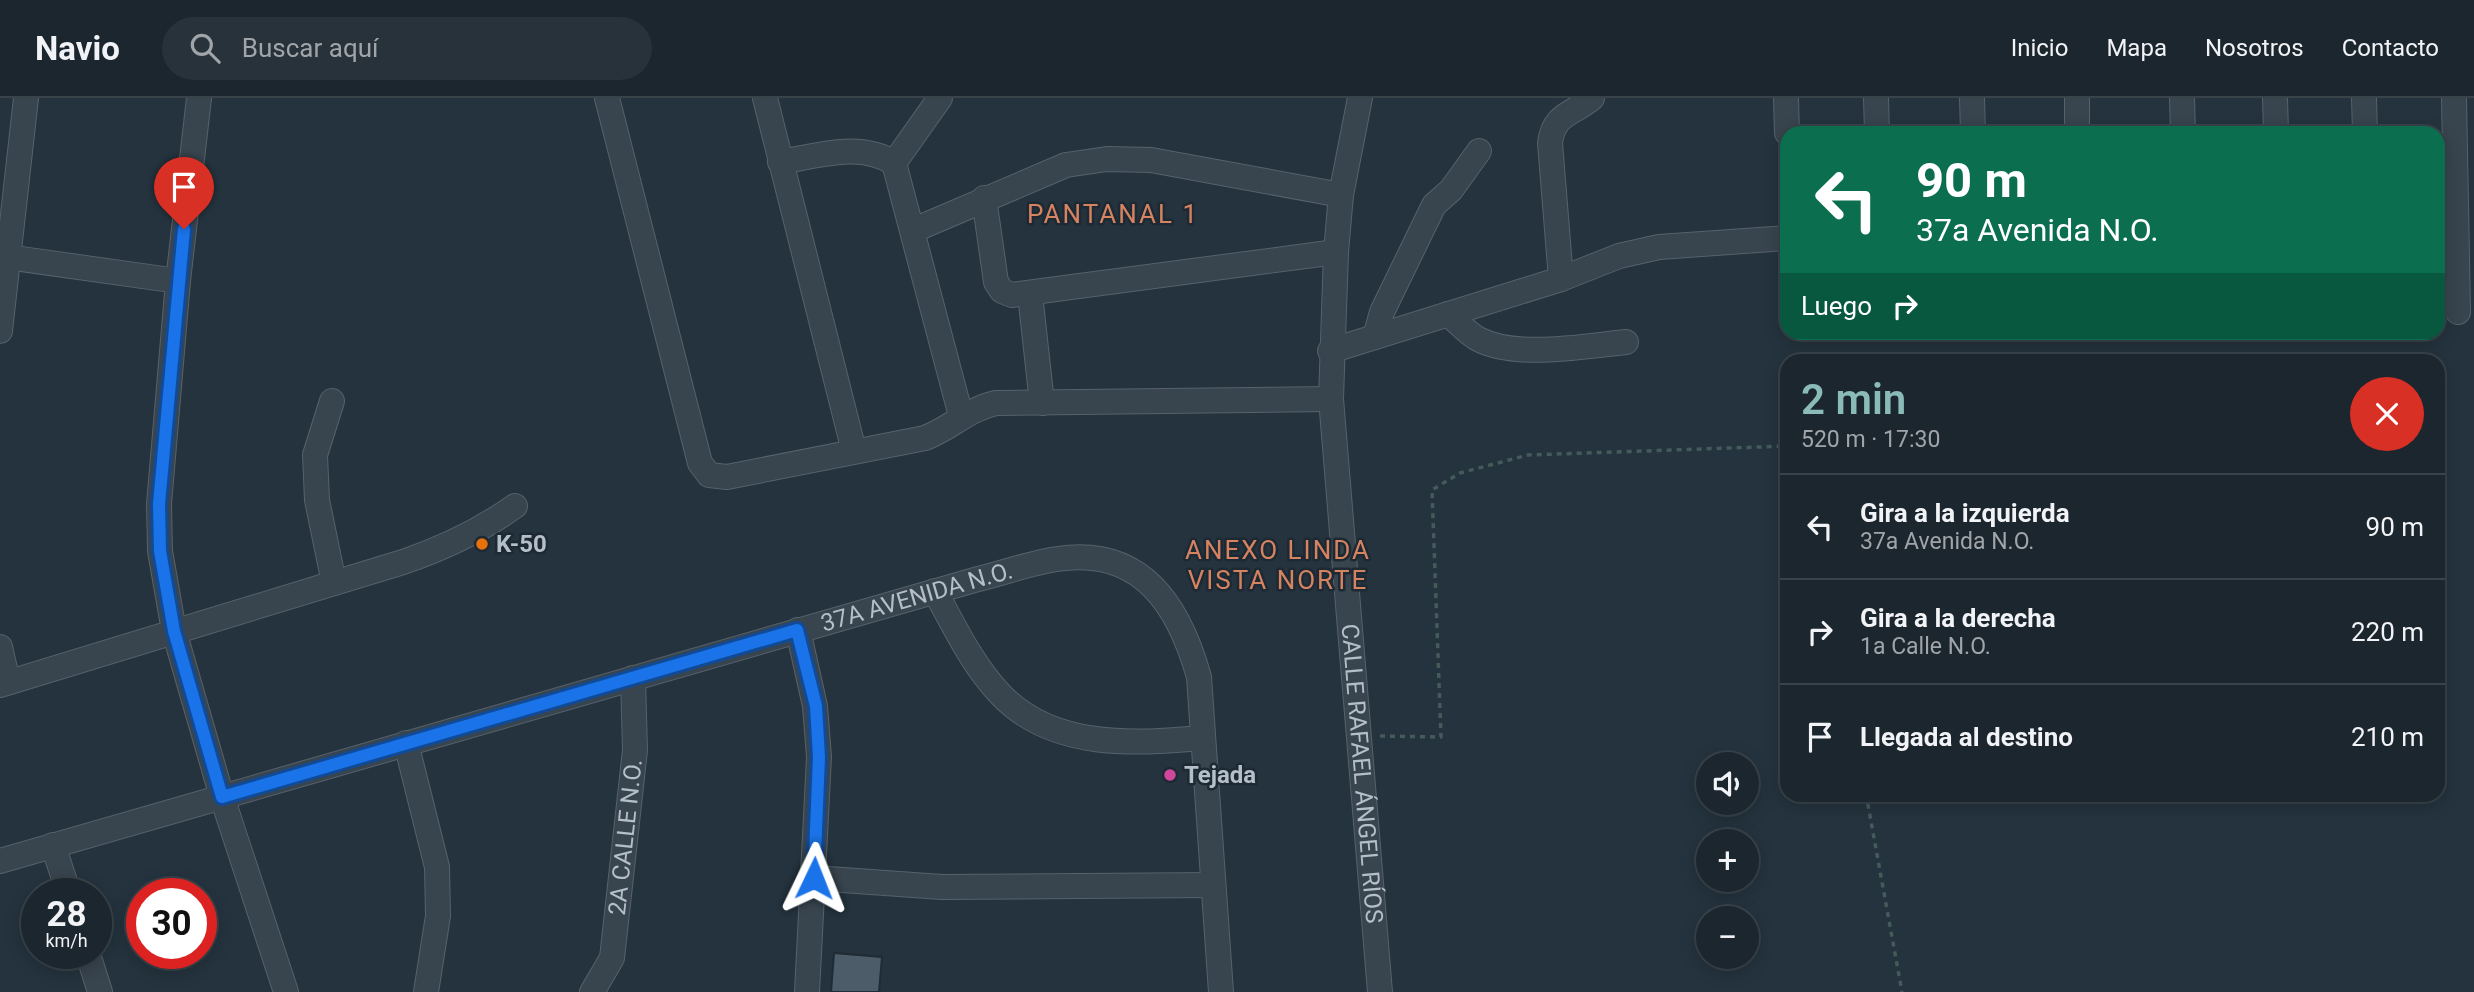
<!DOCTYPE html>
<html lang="es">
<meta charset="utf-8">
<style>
:root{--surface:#1b262e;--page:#28323a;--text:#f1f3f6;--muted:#a0a5aa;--line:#39434a;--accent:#8bbbb9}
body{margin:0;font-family:Roboto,sans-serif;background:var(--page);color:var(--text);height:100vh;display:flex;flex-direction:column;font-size:26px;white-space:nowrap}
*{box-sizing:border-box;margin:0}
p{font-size:23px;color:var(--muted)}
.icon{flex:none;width:38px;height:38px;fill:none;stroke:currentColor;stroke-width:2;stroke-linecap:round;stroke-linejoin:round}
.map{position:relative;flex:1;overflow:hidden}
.details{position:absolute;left:1780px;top:256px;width:665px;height:448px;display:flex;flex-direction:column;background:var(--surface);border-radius:21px;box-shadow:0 4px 18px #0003,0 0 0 2px var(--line)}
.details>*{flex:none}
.guide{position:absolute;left:1780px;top:28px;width:665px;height:214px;border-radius:21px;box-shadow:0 4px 18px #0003,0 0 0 2px var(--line);background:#0b6e4f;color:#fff;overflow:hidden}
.buttons{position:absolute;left:1696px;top:654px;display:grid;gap:14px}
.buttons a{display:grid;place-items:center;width:63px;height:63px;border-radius:50%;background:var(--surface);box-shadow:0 4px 18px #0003,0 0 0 2px var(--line);font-size:35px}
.speed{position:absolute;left:21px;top:780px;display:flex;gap:14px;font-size:35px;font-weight:700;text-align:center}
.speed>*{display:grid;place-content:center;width:91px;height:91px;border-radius:50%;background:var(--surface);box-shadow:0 4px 18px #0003,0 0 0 2px var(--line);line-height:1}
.speed small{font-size:18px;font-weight:400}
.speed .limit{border:10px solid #d22;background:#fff;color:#111}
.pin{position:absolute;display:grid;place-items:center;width:60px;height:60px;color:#fff;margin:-72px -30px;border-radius:50% 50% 50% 0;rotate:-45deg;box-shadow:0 0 7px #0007}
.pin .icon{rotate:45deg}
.me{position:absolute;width:77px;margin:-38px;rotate:2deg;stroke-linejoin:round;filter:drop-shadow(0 0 5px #0008)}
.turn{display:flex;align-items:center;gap:24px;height:147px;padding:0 21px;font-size:32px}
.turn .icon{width:91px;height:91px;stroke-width:2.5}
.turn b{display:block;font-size:49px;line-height:60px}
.then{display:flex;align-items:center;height:66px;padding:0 21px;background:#0003;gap:14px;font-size:26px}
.round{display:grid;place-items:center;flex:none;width:74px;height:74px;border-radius:37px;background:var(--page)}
.overview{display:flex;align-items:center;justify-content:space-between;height:119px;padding:0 21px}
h1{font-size:42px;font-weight:600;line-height:52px;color:var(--accent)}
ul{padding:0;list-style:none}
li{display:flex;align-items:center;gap:21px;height:105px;padding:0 21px;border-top:2px solid var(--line)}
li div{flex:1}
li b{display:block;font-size:26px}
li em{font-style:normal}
header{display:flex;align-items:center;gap:42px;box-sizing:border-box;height:98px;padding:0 35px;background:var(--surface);border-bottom:2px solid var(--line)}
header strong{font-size:33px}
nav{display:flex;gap:38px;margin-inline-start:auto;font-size:24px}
.search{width:490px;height:63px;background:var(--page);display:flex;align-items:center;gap:18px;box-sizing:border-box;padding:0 24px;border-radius:38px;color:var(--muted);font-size:26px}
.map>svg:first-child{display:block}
.building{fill:#4d5c69;stroke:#1f2b35;stroke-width:2}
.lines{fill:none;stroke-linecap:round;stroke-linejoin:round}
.minor-casing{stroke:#56626c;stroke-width:26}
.path{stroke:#445b5a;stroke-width:3.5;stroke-dasharray:5 5;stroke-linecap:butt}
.minor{stroke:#38444e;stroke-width:24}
.route-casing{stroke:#114b97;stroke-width:18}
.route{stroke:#1a73e8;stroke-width:12}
.food-dot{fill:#e8710a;stroke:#1d2933;stroke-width:2.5}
.hotel-dot{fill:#d1479c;stroke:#1d2933;stroke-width:2.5}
.labels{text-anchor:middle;stroke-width:5;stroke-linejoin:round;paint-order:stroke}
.poi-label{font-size:24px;font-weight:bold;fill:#b4bfc9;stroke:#1d2933;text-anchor:start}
.street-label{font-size:24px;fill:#b4bfc9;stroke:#1d2933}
.neighbourhood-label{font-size:26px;letter-spacing:2px;fill:#d68362;stroke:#1d2933}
</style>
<header>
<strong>Navio</strong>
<div class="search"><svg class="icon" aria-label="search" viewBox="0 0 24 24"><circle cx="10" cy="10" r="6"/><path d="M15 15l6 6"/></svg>Buscar aquí</div>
<nav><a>Inicio</a><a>Mapa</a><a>Nosotros</a><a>Contacto</a></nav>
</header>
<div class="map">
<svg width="2474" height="894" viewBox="0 0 2474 894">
<rect width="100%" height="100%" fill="#24333e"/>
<!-- building -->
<path class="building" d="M834,855L882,859L879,894H831Z"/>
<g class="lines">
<defs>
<g id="minor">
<path d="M199,0L178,183L159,406L160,453L174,533L222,699L286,894"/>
<path d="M607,0L700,365L709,377L727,379L925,340C951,330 968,311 996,305L1331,301"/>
<path d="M765,0L854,353"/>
<path id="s1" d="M1360,0L1341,97L1336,154L1331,301L1380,894"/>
<path d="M1786,0L1787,35"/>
<path d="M1876,0L1877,35"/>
<path d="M1972,0L1973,35"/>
<path d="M2182,0L2183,35"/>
<path d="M2275,0L2276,35"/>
<path d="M2364,0L2365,35"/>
<path d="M2454,0L2458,214"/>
<path d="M2077,35V0"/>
<path d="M780,64C818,58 860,43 894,65L961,318"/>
<path d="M894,65L940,0"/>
<path d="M984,100L996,184L1002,193L1012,197L1336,154"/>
<path d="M914,132L1066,67L1107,61L1151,62L1341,97"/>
<path d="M0,158L178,183"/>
<path d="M1561,181L1550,45C1554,15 1572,17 1592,0"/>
<path d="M1030,196L1042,305"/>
<path d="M1448,216C1458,224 1467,235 1478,241C1516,261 1584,248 1626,244"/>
<path d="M0,233L26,0"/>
<path d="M1375,239L1382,214L1434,107L1451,92L1479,53"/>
<path d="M1330,253L1561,181L1619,158L1659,149L1787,140"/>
<path d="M332,303L315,357L317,402L334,485"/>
<path d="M935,493C954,528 973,568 1001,597C1053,651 1133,646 1202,640"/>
<path d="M798,532L815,608L819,659L807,894"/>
<path d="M0,549L8,584"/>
<path d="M0,587L403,464C444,450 480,433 515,408"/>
<path d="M406,645L437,769L438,818L426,894"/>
<path d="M53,747L69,796"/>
<path id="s2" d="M0,763L978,481C1004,475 1030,465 1057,461C1142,448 1179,508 1199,579L1221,894"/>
<path d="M814,780L942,789L1212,787"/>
<path d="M88,856L100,894"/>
<path id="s3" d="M592,894L612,860L635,652L633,580"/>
</g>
</defs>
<!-- minor casing -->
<use href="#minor" class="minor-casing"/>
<!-- path -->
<path class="path" d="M1380,638L1441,639L1432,392L1460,375L1528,357L1787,348
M1866,696L1902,894"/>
<!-- minor -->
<use href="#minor" class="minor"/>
</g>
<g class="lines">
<defs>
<path id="route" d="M184,131L159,406L160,453L174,533L222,699L797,532L816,608L819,659L814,780"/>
</defs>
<!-- route casing -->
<use href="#route" class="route-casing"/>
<!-- route -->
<use href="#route" class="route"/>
</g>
<!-- markers -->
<circle class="food-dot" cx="482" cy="446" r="7"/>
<circle class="hotel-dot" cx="1170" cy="677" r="7"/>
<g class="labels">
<!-- poi labels -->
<g class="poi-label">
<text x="496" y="454">K-50</text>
<text x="1184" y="685">Tejada</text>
</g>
<!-- street labels -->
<g class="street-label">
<text dy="8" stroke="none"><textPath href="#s2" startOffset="954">37A AVENIDA N.O.</textPath></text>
<text dy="8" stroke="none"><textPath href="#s1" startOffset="679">CALLE RAFAEL ÁNGEL RÍOS</textPath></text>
<text dy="8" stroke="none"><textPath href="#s3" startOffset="161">2A CALLE N.O.</textPath></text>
</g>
<!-- neighbourhood labels -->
<g class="neighbourhood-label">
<text x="1113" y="125">PANTANAL 1</text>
<text x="1278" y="461">ANEXO LINDA<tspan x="1278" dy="30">VISTA NORTE</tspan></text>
</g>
</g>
</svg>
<div class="buttons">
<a><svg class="icon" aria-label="sound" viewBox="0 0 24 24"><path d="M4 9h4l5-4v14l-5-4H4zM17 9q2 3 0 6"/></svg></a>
<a>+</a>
<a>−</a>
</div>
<div class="speed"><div>28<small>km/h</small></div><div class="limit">30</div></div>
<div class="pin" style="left:184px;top:131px;background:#d93025"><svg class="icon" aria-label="arrive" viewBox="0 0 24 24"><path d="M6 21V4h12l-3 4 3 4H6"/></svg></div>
<svg class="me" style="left:814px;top:780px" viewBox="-20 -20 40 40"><path d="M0-17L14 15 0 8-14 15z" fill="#1a73e8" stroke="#fff" stroke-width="4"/></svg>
<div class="guide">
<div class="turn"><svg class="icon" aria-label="left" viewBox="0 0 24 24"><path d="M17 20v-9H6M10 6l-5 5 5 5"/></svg><div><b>90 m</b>37a Avenida N.O.</div></div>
<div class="then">Luego<svg class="icon" aria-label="right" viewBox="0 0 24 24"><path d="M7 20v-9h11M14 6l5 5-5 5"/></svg></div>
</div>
<section class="details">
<div class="overview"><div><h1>2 min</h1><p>520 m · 17:30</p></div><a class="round" style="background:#d93025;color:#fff"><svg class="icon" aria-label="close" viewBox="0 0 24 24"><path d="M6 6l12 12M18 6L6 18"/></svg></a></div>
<ul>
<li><svg class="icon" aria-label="left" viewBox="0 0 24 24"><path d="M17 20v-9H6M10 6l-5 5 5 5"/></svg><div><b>Gira a la izquierda</b><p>37a Avenida N.O.</p></div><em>90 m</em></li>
<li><svg class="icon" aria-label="right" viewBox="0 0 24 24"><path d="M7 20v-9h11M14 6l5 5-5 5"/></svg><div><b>Gira a la derecha</b><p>1a Calle N.O.</p></div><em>220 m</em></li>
<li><svg class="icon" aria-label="arrive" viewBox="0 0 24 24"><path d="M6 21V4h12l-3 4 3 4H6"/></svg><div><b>Llegada al destino</b></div><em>210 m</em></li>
</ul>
</section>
</div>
